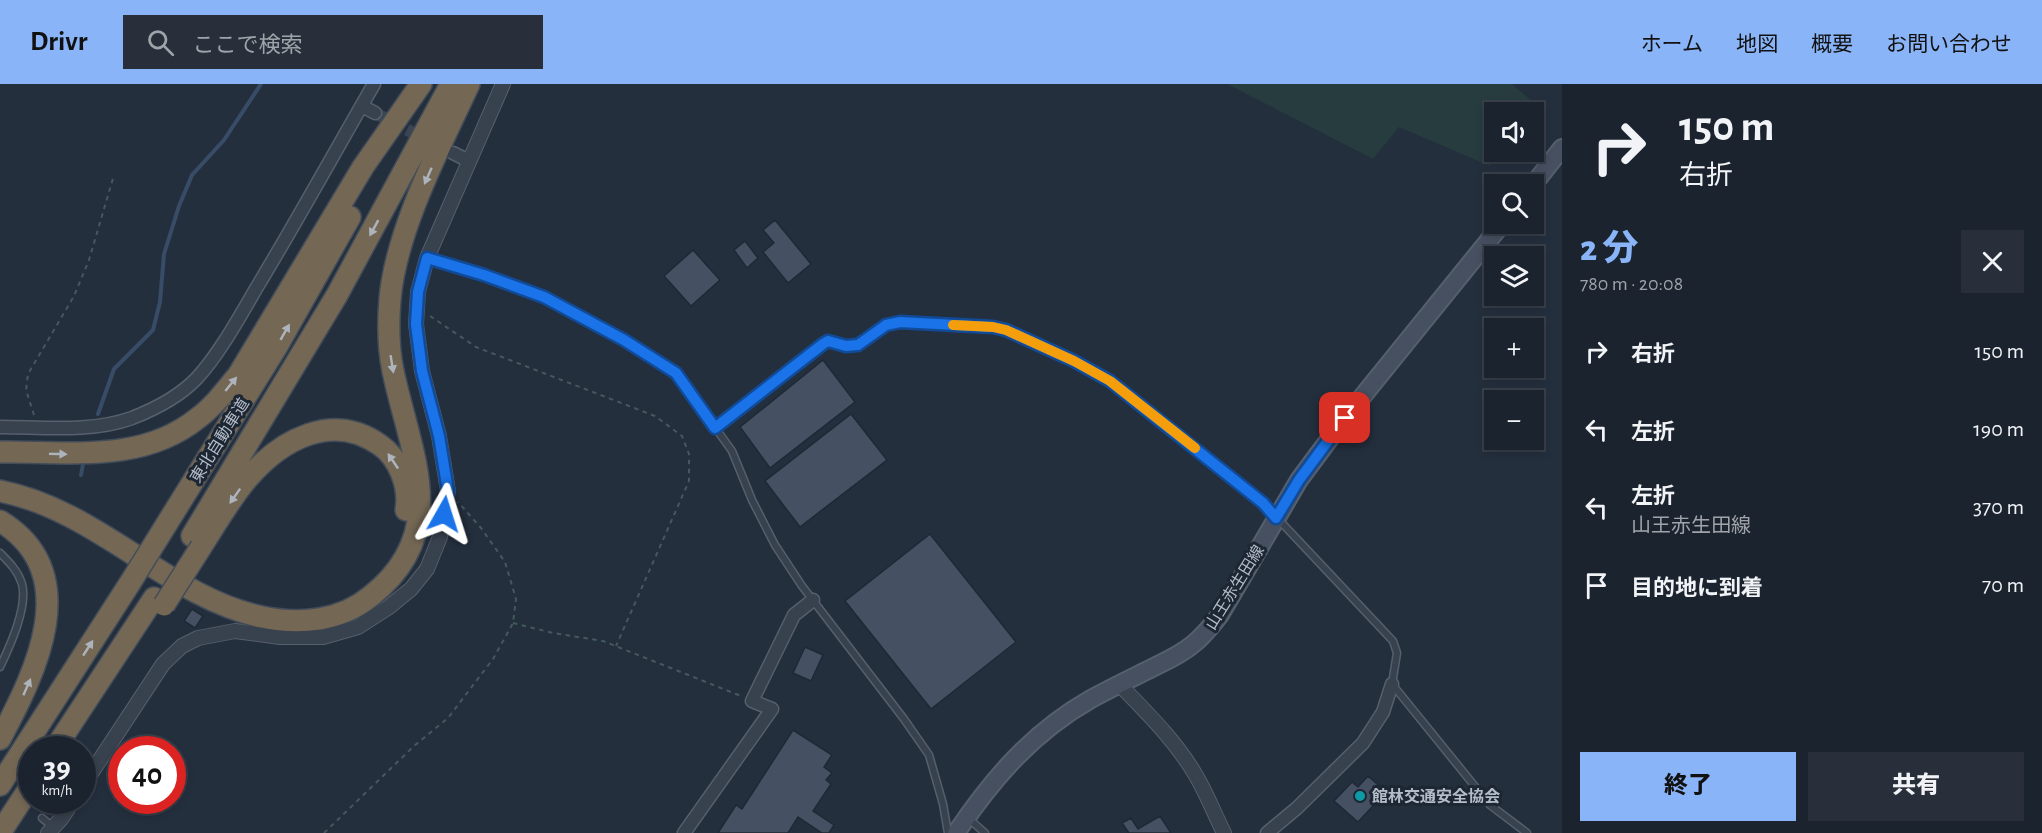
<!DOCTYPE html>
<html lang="ja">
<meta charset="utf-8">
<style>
:root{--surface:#1b232e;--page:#282f3a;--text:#f1f3f6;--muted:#a0a4aa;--line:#39404a;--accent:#8ab4f8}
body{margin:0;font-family:"Alegreya Sans","Noto Sans JP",sans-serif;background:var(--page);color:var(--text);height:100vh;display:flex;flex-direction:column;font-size:22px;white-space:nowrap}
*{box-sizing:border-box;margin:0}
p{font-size:20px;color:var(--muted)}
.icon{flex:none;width:33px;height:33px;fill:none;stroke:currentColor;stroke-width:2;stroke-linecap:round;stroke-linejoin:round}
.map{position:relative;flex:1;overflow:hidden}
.details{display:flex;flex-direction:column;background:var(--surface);width:480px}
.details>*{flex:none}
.guide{background:#1b232e;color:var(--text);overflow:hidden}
.tools{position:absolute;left:1484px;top:18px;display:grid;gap:12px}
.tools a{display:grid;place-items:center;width:60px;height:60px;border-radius:0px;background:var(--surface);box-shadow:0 3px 9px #0003,0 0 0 2px var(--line);font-size:30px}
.speed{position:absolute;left:18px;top:652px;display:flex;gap:12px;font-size:30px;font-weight:700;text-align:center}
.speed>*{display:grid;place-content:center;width:78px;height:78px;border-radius:50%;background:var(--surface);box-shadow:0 3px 9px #0003,0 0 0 2px var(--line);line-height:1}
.speed small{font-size:15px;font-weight:400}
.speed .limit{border:9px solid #d22;background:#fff;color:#111}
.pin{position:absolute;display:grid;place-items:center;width:51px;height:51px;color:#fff;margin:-26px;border-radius:12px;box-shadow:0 3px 9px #0006}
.me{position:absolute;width:66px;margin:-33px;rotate:6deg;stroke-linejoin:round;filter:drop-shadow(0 0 4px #0008)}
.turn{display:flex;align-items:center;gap:21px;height:126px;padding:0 18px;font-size:27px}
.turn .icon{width:78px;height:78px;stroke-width:2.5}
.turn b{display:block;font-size:42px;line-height:51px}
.round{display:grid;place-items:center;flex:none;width:63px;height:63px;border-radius:0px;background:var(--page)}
.head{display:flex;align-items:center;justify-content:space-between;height:102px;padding:0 18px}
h1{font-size:36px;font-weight:800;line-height:45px;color:var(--accent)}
.cta{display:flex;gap:12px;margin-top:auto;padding:12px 18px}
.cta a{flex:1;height:69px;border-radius:0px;background:var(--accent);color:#111;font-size:24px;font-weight:800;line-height:69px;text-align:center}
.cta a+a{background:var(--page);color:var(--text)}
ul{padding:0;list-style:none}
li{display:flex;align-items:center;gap:18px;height:78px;padding:0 18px}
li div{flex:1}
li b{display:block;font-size:22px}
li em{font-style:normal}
header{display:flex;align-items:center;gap:36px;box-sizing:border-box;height:84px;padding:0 30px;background:var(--accent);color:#111}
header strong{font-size:28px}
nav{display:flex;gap:33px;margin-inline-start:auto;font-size:21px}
.search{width:420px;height:54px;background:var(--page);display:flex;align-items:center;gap:15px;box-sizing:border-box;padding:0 21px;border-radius:0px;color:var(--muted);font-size:22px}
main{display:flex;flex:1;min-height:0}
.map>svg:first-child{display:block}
.green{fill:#263c3f}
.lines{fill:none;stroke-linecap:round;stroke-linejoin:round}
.stream{stroke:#394c67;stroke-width:4}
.building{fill:#455162;stroke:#1f2835;stroke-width:1.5}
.minor-tunnel{stroke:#3a4453;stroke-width:12;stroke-dasharray:12 6;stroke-linecap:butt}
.service-casing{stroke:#565f6c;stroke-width:9}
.minor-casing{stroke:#565f6c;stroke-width:15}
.tertiary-casing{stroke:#565f6c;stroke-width:16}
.secondary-casing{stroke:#565f6c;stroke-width:20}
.motorway-casing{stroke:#434c59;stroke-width:24}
.path{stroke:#44595c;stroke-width:2;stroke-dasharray:4.5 4.5;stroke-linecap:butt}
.service{stroke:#38414e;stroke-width:6}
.minor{stroke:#38414e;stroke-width:12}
.tertiary{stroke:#38414e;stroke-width:14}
.secondary{stroke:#465061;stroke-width:16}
.motorway{stroke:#746855;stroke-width:21}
.motorway-bridge-casing{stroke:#434c59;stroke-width:24;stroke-linecap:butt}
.motorway-bridge{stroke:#746855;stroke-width:21}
.oneway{fill:#aeb4bd}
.route-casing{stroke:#114b97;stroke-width:15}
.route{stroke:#1a73e8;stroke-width:10}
.slow{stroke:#f59e0b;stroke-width:10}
.culture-dot{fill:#0f9aa8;stroke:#1d2633;stroke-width:2}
.labels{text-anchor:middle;stroke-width:6;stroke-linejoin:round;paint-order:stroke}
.street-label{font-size:16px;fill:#b4bcc9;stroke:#1d2633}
.poi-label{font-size:16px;font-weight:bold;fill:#b4bcc9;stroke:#1d2633;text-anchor:start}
</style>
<header>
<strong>Drivr</strong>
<div class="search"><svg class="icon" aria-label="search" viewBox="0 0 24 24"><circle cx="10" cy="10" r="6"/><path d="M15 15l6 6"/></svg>ここで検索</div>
<nav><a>ホーム</a><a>地図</a><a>概要</a><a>お問い合わせ</a></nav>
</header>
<main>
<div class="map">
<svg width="1562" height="749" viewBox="0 0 1562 749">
<rect width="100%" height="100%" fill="#242f3e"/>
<!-- green -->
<path class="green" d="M1227,0H1512L1533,18L1526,28H1494V68H1499L1490,82L1399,43L1373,75Z"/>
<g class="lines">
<!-- stream -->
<path class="stream" d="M98,330L114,285L153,246L160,218L164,170L179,122L192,91L224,56L261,0
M81,391L83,380"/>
</g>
<!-- building -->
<path class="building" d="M775,136L811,180L788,199L763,168L774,159L763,146Z
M745,157L758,174L747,184L734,166Z
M693,166L720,196L691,222L664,192Z
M823,276L855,318L770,384L740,343Z
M851,330L887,376L800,443L765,397Z
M930,450L1016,558L931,625L845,517Z
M192,525L203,532L195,544L184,537Z
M805,563L823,571L811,597L793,589Z
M793,646L832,671L824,683L832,689L826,696L831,700L813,727L834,741L829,749H822L798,733L788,749H718L736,721L742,725Z
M1368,692L1386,708L1358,738L1334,717L1352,698L1358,703Z
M1160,732L1171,749H1129L1122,739L1131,734L1138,745Z"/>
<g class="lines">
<!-- minor-tunnel -->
<path class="minor-tunnel" d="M375,29L425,55"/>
<defs>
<path id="service" d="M427,174L484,191L544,213L624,256L676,289L732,367L752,416L775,461L802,502L904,635L929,671L943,720L948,749
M715,344L823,260L828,257L846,262L858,261L886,241L900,238L993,243L1006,246L1074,277L1110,297L1156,332L1263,419L1393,557L1397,569L1392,600L1490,721L1527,749
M0,469C10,479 18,487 22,500C28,523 10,562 0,583
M42,734L53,743
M968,734L985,749"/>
<path id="minor" d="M362,22L375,29
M453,69L469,77
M0,343C42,343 91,349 132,334C155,325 180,312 197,294C221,268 242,228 260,198C299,133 336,66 374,0
M684,749L772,625L752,617L794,531L813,516
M1267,749L1297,724L1363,659L1383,628L1392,600"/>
<path id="tertiary" d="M1119,600C1146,628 1175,656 1195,690C1206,708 1214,729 1224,749
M82,703L163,580L182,562L198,554L235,547L280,553H323L358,543L389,523L411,505L427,485L440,453L448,407L439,352L422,287L416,240L418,208L427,174L503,0
M48,749L61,735L73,717"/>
<path id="secondary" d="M1533,101L1562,64
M956,749C993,694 1033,648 1091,615C1111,604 1132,594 1152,584C1166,577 1180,571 1192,561C1203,553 1211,542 1220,531L1299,396L1345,334L1502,140"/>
<path id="motorway" d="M0,368C68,367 141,380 198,334C214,322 226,306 239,290L363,83L421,0
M0,407C98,426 168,513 262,533C300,541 341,537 371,512C453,447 410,369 393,287C388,263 388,239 390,215C396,146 440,63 469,0
M0,437C85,489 36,588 0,655
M166,441L276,264L350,133
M192,452L337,211L451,0
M201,463C216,440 230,415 248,394C281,356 332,327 380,361C399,374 410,403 406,426
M54,666L154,514
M0,701L130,499
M0,749L32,700"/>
</defs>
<!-- service casing -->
<use href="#service" class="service-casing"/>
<!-- minor casing -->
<use href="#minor" class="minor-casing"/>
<!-- tertiary casing -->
<use href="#tertiary" class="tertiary-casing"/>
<!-- secondary casing -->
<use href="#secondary" class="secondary-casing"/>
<!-- motorway casing -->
<use href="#motorway" class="motorway-casing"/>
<!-- path -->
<path class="path" d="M430,232L476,263L655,332L682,352L689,370V397L616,562
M34,331L26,306L28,290L74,212L89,176L114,91
M513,539L553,549L603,557L741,612
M324,749L414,662L448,634L493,575L513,539L516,515L505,478L481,444L458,418"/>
<!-- service -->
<use href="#service" class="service"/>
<!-- minor -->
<use href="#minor" class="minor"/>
<!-- tertiary -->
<use href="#tertiary" class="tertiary"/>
<!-- secondary -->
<use href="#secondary" class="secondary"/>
<!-- motorway -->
<use href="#motorway" class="motorway"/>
<defs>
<path id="motorway-bridge" d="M130,499L166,441
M164,521L201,463"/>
</defs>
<!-- motorway-bridge casing -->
<use href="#motorway-bridge" class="motorway-bridge-casing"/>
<!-- motorway-bridge -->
<use href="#motorway-bridge" class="motorway-bridge"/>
</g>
<!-- one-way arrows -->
<defs><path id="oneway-solid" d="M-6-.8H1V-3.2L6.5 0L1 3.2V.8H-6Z" transform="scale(1.5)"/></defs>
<g class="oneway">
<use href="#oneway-solid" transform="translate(428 92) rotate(114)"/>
<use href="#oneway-solid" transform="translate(374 144) rotate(119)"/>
<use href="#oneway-solid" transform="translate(285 248) rotate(-60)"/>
<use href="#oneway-solid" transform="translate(392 280) rotate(81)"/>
<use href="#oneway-solid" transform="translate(231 300) rotate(-51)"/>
<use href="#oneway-solid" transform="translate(58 370) rotate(1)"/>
<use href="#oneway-solid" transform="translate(393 377) rotate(-124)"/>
<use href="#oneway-solid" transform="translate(235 412) rotate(125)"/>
<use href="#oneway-solid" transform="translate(88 564) rotate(-57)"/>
<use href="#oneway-solid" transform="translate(27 603) rotate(-66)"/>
</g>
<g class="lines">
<defs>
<path id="route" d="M444,430L448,407L439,352L422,287L416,240L418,208L427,174L484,191L544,213L624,256L676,289L715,344L823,260L828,257L846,262L858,261L886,241L900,238L993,243L1006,246L1074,277L1110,297L1263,419L1276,434L1299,396L1345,334"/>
</defs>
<!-- route casing -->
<use href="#route" class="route-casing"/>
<!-- route -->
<use href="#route" class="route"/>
<!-- slow -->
<path class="slow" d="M953,241L993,243L1006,246L1074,277L1110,297L1195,364"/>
</g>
<!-- markers -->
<circle class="culture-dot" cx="1360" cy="712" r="6"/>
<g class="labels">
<!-- street labels -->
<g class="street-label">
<text transform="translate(219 356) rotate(-58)" y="6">東北自動車道</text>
<text transform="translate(1234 503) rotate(-58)" y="6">山王赤生田線</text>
</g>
<!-- poi labels -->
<g class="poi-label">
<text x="1372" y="718">館林交通安全協会</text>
</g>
</g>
</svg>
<div class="tools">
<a><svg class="icon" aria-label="sound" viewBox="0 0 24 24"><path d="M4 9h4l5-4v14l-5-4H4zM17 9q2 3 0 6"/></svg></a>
<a><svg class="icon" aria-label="search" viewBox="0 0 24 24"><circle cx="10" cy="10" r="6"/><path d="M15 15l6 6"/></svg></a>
<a><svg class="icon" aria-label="layers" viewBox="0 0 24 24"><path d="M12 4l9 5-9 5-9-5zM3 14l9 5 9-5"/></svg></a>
<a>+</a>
<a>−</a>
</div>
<div class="speed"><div>39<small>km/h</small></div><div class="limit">40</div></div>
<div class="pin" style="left:1345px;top:334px;background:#d93025"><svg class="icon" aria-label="arrive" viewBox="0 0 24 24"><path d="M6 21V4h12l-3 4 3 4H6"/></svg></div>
<svg class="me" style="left:444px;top:430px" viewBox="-20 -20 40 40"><path d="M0-17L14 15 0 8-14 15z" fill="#1a73e8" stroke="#fff" stroke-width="4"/></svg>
</div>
<section class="details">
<div class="guide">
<div class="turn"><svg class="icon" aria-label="right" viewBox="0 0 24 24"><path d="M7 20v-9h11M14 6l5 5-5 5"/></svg><div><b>150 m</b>右折</div></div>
</div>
<div class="head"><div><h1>2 分</h1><p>780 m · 20:08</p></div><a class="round"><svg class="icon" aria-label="close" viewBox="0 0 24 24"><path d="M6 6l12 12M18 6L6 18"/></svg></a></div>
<ul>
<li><svg class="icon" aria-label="right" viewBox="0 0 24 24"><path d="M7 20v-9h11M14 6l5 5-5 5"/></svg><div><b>右折</b></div><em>150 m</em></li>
<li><svg class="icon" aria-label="left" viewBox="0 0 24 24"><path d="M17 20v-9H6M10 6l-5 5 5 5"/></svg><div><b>左折</b></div><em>190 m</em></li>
<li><svg class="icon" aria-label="left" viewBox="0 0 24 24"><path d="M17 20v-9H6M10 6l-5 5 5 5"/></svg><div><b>左折</b><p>山王赤生田線</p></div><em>370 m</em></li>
<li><svg class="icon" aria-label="arrive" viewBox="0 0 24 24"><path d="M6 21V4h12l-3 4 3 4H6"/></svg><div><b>目的地に到着</b></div><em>70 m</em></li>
</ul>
<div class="cta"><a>終了</a><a>共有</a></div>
</section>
</main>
